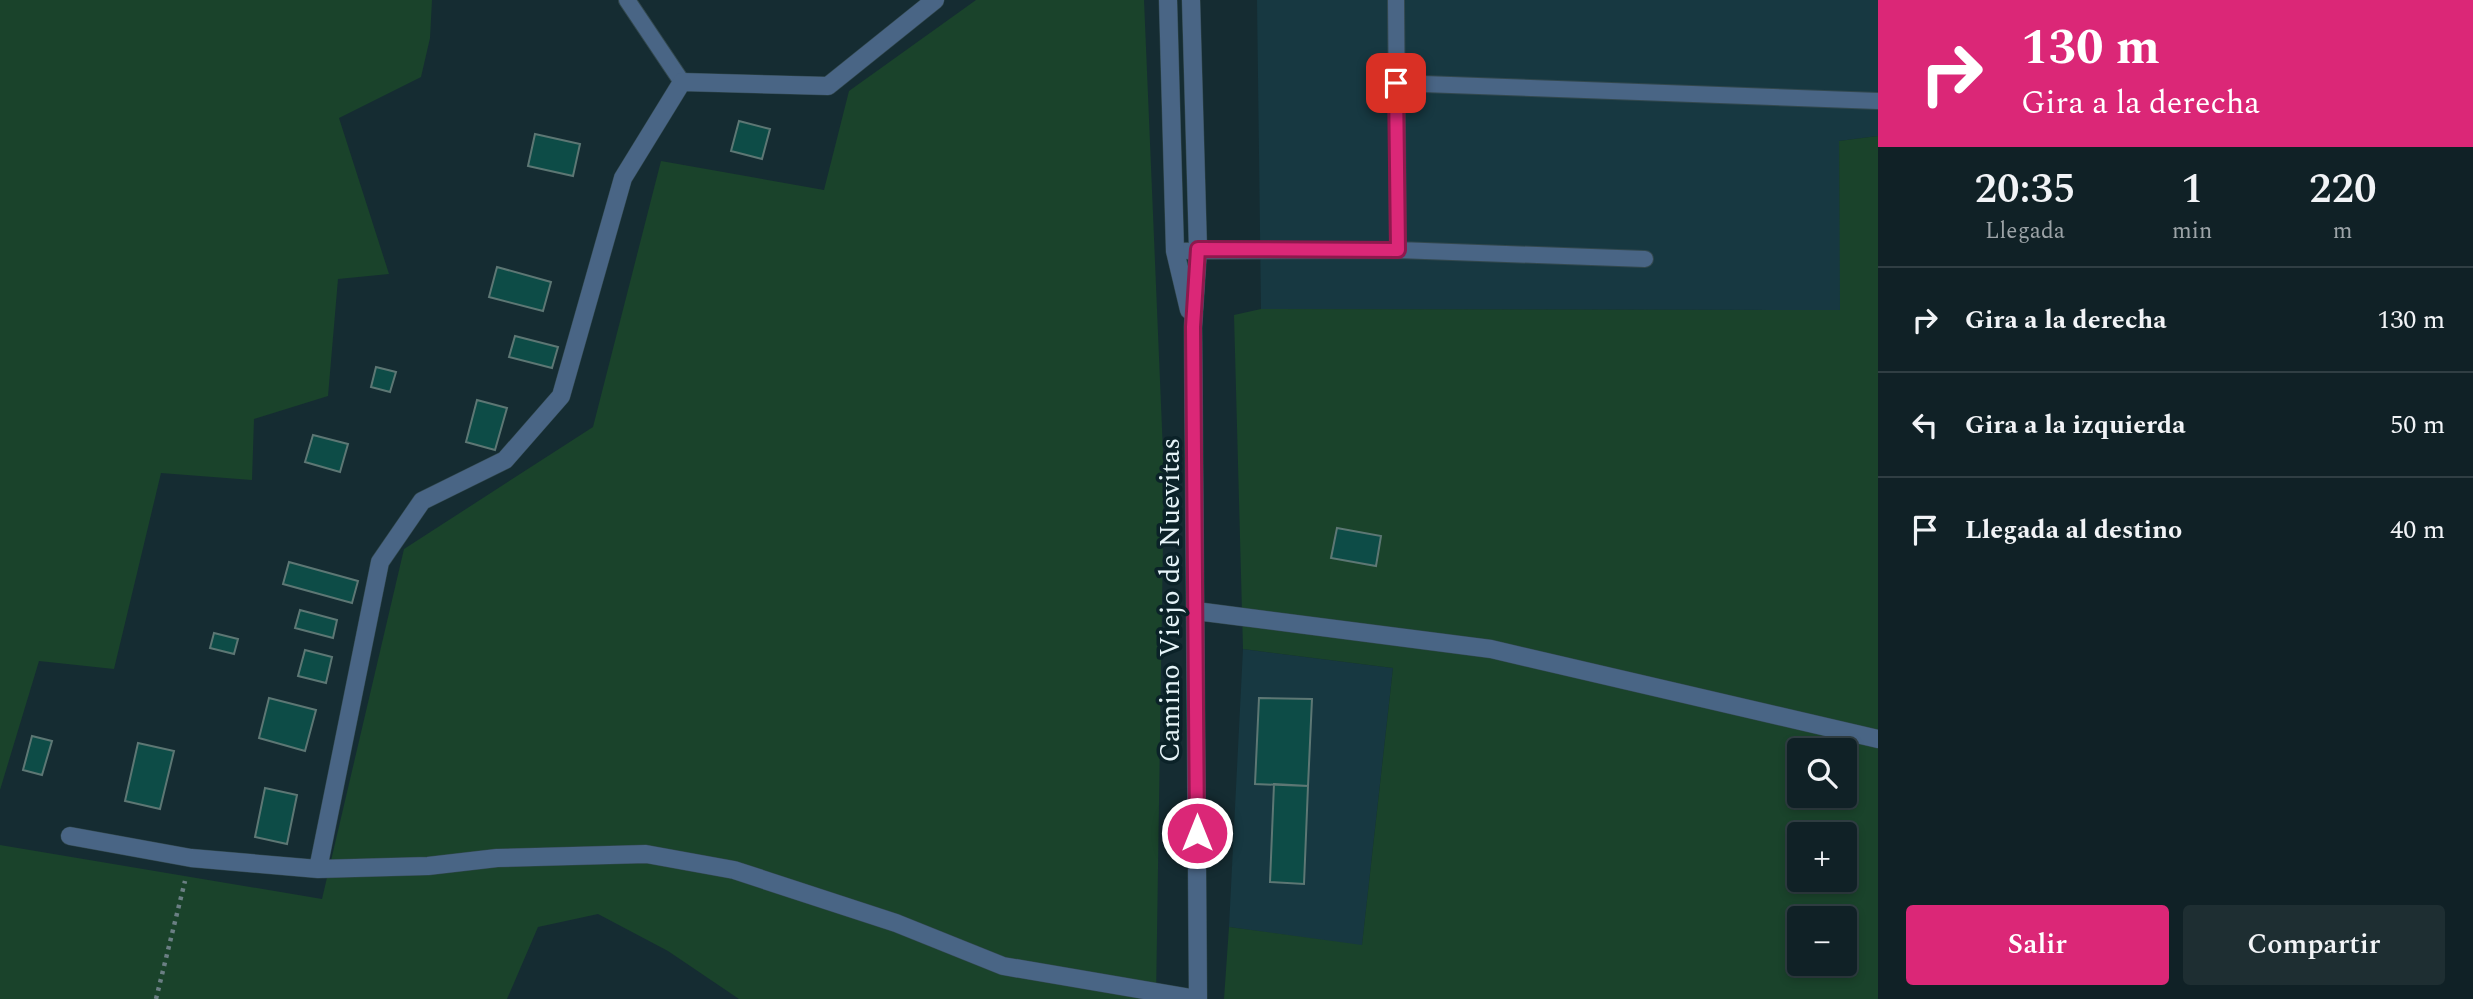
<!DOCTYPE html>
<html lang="es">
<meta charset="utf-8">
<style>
:root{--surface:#102126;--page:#1e2e32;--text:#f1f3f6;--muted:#9ca3a7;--line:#303e43;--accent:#db2777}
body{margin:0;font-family:Spectral,serif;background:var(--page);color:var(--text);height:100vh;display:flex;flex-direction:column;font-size:26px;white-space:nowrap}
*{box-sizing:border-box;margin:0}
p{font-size:23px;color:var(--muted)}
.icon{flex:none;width:38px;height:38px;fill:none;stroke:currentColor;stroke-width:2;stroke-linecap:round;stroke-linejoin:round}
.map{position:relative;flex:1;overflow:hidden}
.panel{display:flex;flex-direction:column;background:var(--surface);width:595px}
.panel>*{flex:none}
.guide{background:#db2777;color:#fff;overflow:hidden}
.controls{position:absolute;left:1787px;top:738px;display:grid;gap:14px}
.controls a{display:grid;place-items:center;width:70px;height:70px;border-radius:7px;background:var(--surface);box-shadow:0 4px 10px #0003,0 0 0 2px var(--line);font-size:35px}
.pin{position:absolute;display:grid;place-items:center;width:60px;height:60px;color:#fff;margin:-30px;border-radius:14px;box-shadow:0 4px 10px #0006}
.me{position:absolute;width:77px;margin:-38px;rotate:0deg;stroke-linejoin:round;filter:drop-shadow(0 0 5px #0008)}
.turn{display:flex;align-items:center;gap:24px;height:147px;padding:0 28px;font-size:32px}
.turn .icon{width:91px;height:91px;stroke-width:2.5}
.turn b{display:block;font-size:49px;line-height:60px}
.eta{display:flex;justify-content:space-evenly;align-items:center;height:119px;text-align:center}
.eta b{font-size:42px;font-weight:600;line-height:49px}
.primary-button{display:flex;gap:14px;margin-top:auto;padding:14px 28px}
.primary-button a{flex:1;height:80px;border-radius:7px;background:var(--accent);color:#fff;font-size:28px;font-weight:600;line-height:80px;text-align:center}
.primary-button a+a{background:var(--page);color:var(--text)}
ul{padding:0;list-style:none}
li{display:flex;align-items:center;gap:21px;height:105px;padding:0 28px;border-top:2px solid var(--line)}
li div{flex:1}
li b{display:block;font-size:26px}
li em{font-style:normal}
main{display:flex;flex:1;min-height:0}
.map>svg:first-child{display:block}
.built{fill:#173841}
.green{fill:#1a432b;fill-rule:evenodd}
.building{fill:#0d4c47;stroke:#5d7774;stroke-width:2}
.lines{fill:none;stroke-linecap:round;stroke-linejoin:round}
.service-casing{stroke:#32484e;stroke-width:18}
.minor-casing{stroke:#32484e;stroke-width:19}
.path{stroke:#6b7f84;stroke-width:4.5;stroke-dasharray:3.5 5;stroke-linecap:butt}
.service{stroke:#496585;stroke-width:16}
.minor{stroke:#496585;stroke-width:18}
.route-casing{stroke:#8e194d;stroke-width:18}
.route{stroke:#db2777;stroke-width:12}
.labels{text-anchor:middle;stroke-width:7;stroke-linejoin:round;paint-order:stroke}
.street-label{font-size:28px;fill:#e5f3f7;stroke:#0b2228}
</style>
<main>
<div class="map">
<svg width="1878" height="999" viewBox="0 0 1878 999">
<rect width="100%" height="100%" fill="#152c32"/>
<!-- built -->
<path class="built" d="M1257,0H1878V136L1839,141L1841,310L1261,309Z
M1243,649L1393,668L1362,946L1229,927Z"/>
<!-- green -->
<path class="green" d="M0,0H432L430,38L421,77L339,118L389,274L338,279L328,396L254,419L252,480L161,473L114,669L39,661L0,790Z
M976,0H1144L1164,476L1156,999H739L668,951L598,914L538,927L507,999H0V845L322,899L404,549L593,427L661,161L824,190L849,91Z
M1878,136V999H1224L1229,927L1362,945L1393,668L1243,649L1234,315L1261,309L1840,310L1839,141ZM1799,751H1844V796H1799ZM1799,835H1844V880H1799ZM1799,919H1844V964H1799Z"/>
<!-- building -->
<path class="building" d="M739,121L770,129L762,159L731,151Z
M535,134L580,144L573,176L528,166Z
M497,267L551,282L543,311L489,297Z
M515,336L558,347L552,368L509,357Z
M376,367L396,372L390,392L371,387Z
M477,400L507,408L495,450L466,442Z
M313,435L348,444L340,472L305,462Z
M1337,528L1381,536L1376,566L1331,558Z
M289,562L358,581L352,603L283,584Z
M300,610L337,620L333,638L295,628Z
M214,633L238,639L234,654L210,648Z
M305,650L332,657L326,683L298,676Z
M269,698L316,710L305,751L259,738Z
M1259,698L1312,699L1308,786L1255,784Z
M32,736L52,741L42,775L23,770Z
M138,743L174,751L160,809L125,801Z
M1274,784L1308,786L1304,884L1270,882Z
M265,788L297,795L287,844L255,837Z"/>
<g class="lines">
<defs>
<path id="service" d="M627,0L682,82
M1396,0L1398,250
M1396,83L1878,101
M1175,251L1398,250L1645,259"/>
<path id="minor" d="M1168,0L1175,251L1189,310
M1191,0L1198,249L1193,327L1198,999
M1196,611L1491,649L1878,739
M70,836L191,858L318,869L428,866L497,858L646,854L734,870L896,923L1003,966L1197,999
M318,869L380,562L422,501L505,460L561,396L623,178L682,82L828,86L935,0"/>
</defs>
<!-- service casing -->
<use href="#service" class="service-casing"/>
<!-- minor casing -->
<use href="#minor" class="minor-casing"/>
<!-- path -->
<path class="path" d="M156,999L185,881"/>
<!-- service -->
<use href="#service" class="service"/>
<!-- minor -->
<use href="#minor" class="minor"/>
</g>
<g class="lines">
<defs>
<path id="route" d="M1197,833L1193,327L1198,249L1398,250L1396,83"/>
</defs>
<!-- route casing -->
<use href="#route" class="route-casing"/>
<!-- route -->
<use href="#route" class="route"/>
</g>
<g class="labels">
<!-- street labels -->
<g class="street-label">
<text transform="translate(1169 600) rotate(-90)" y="10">Camino Viejo de Nuevitas</text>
</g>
</g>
</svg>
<div class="controls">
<a><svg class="icon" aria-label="search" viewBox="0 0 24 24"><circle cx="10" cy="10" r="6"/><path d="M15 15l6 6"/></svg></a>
<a>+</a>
<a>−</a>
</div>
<div class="pin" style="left:1396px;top:83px;background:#d93025"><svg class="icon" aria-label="arrive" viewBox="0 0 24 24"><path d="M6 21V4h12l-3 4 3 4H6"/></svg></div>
<svg class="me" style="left:1197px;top:833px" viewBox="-20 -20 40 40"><circle r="17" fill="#db2777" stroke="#fff" stroke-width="3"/><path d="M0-11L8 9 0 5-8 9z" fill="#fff"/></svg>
</div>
<section class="panel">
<div class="guide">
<div class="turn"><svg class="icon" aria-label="right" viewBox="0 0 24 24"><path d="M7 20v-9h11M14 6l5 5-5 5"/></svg><div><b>130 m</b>Gira a la derecha</div></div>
</div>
<div class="eta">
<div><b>20:35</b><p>Llegada</p></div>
<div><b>1</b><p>min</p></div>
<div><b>220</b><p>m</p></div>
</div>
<ul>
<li><svg class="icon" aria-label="right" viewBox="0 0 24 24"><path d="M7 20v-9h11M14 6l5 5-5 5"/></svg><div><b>Gira a la derecha</b></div><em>130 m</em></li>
<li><svg class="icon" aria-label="left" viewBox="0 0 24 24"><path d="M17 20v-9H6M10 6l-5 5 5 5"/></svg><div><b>Gira a la izquierda</b></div><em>50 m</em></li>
<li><svg class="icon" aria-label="arrive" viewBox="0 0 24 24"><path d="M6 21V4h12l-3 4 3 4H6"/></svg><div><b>Llegada al destino</b></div><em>40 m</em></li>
</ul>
<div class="primary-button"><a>Salir</a><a>Compartir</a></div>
</section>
</main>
